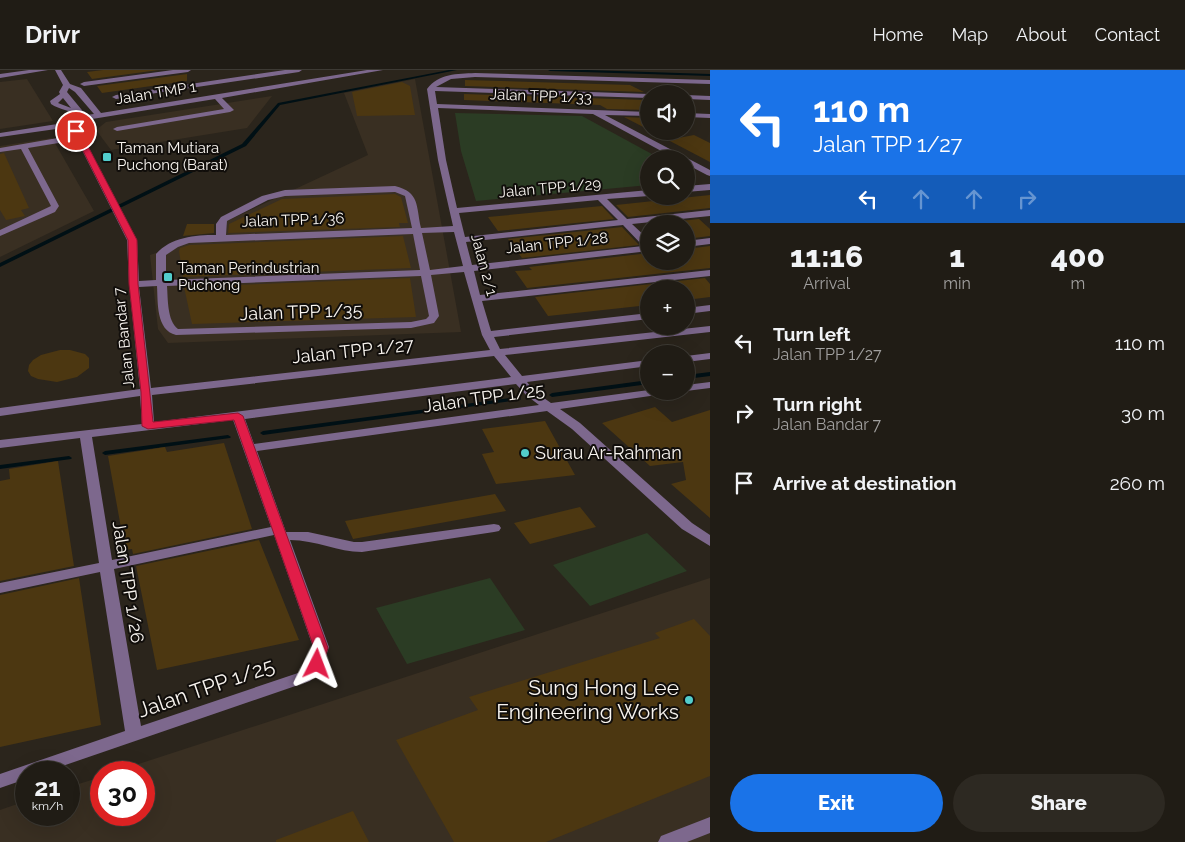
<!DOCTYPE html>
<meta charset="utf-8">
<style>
:root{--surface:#201c15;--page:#2d2922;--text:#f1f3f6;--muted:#a2a1a0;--line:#3d3a34;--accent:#1a73e8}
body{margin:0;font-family:Raleway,sans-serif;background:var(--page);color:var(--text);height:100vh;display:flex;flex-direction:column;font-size:19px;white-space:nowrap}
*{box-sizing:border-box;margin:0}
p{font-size:16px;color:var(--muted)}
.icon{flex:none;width:28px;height:28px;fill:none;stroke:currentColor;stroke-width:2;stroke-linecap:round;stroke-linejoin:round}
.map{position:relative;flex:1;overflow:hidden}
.drawer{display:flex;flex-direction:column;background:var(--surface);width:475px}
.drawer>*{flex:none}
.banner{background:#1a73e8;color:#fff;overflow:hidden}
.controls{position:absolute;left:640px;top:15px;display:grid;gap:10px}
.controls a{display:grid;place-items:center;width:55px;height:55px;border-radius:50%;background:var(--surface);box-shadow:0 5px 20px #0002,0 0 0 1px var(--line);font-size:25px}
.speed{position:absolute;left:15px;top:691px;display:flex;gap:10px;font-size:25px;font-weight:700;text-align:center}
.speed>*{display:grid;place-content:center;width:65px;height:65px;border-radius:50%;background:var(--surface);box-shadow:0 5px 20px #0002,0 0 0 1px var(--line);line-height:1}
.speed small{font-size:12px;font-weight:400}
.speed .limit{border:8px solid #d22;background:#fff;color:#111}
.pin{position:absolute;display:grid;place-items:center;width:42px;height:42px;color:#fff;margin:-21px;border:2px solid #fff;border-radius:50%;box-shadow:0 1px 5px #0007}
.me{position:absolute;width:55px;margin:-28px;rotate:3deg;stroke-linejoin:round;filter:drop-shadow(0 0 4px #0008)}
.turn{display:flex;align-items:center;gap:18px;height:105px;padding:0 20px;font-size:22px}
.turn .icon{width:65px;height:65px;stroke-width:2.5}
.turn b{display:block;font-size:35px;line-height:42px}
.lanes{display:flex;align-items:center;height:48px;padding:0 20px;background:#0003;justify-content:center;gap:25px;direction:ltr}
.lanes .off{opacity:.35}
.eta{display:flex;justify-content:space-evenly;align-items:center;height:85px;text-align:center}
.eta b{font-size:30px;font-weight:800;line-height:35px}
.primary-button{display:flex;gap:10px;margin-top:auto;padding:10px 20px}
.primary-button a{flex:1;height:58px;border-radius:30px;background:var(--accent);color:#fff;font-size:20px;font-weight:800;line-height:58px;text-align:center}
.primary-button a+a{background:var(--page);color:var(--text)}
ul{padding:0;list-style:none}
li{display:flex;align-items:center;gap:15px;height:70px;padding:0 20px}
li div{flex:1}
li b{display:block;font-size:19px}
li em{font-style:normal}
header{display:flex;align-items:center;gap:30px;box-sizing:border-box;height:70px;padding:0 25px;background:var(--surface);border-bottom:1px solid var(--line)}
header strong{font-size:24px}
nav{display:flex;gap:28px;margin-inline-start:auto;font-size:18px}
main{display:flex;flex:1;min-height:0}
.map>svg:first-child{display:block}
.built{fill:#392f22}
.green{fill:#2b3c24}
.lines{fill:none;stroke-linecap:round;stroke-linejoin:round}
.stream{fill:#001015;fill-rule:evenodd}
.building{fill:#4c3711}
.minor{fill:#7d688d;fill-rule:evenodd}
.route{fill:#e11d48;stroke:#92132f}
.poi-dot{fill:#52cdcc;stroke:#110e0b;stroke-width:2}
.labels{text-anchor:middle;stroke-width:4;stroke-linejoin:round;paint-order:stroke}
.far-street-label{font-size:15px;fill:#f8f4ef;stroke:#110e0b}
.far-poi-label{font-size:15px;fill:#f8f4ef;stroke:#110e0b;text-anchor:start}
.street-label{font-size:18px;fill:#f8f4ef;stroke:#110e0b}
.poi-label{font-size:18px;fill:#f8f4ef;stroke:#110e0b;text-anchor:start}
.near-street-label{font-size:21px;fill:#f8f4ef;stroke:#110e0b}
.near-poi-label{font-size:21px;fill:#f8f4ef;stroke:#110e0b;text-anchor:end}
</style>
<header>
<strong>Drivr</strong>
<nav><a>Home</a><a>Map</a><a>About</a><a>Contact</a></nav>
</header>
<main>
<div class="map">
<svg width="710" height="772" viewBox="0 0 710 772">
<rect width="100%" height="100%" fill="#2b251c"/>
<!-- built -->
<path class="built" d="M27,9L53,51L0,59V12Z
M415,9L461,262L168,273L158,259L150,185L186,173L225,170L227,151L368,85L344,23Z
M272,26L247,58L111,80L96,60L106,52Z
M52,68L94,141L0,187V76Z
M710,508V772H0V740L26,731V745H69V717L101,707V745H144V702H114Z"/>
<!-- green -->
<path class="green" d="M455,43L582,46L661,89H649V115L476,131L461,81Z
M647,463L687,501L590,536L553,495Z
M490,508L525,560L407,594L376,538Z"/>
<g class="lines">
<!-- stream -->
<path class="stream" d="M449,0H457L280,35L246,76L0,197V193L242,74L278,33Z
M548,0H587L710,4V6L550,1Z
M710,302V306L686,309V305Z
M649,310V314L552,327L549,325L552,323Z
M518,327L520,328L521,329L520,330L263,365L260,363L263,361Z
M228,365L231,367L230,368L105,385L102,383L105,381Z
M69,386L72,388L71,389L0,399V395Z"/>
</g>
<!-- building -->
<path class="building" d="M103,0H159L92,9L87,2Z
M187,4V11L102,23L97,16Z
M465,10L630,15L644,22L465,16Z
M402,12L410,16L415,45L357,46L352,22Z
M464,24L646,30L649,40L607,39L600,35L464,30Z
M624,47L649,48V60Z
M694,65L710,73V92L668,70Z
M4,83L29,138L21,140L25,146L6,150L0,140V84Z
M395,124L401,127L408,153H399L400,157L228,163L229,154L282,129Z
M710,125V138L628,147L616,135Z
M602,136L614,149L498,161L488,147Z
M699,149L710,159V166L686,169V154H653Z
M187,154H214V163L183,166Z
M622,157L639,175L522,188L508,169Z
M403,166L411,198L183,207L179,181L180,178L189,175Z
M710,176V198L527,218L515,201L532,200L529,197L649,183V191H686V179Z
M410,208L416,247L192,254L184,217Z
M705,208L710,214V227L686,230V219H649V235L548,246L535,227Z
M60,280H70L85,284L89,288V298L77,307L57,312L38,309L31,306L28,301L29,295L33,290L41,285Z
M655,337L672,352L710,340V448L671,414L686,410L683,392L650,396L602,353Z
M545,351L575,405L496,414L482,384L494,382L482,359Z
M224,373L252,459L133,484L132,479L125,480L108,386L165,377L167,382Z
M58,391L74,496L0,511V411L10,409L9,399Z
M495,424L506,441L353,469L345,451Z
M580,437L596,457L530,474L514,453Z
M259,470L299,570L157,600L136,496Z
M79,508L101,655L0,677V525Z
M694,549L710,566V706L546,772H454L396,670L478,640L469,627L660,568L655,563Z
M353,741L369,772H276V770Z"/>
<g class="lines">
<!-- minor -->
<path class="minor" d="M29,0H48L0,8V4Z
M55,0H61L70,14L81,18L101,43L367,0H383L222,28L234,40L230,42L117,61L113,59L117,57L224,39L215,29L86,50L78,53V57L137,170L139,211L156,210V184C171,167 195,165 216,165V154L221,147L262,126L285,120L395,116C420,122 416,136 421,158L453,156L438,90L427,19C439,3 457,4 475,3L710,10V14L475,7L451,9L436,17L649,24V28L435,21L437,34L649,42V46L605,45L710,100V106L707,105L686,94V89H676L593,44L438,38L446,90L457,138L649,120V126L607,129L627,149L710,140V146L632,154L649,170V181L474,201L480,225L710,200V206L482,231L491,261L649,243V249L494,267L500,279L710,256V262L505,285L522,306L649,290V296L527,312L534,321L551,333L649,320V321H670L664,324L560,339L580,353L692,453L710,465V476L682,459L572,359L547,341L257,381L286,462H308L354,472H362L494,454L499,455L501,458L499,461L494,462L362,482C338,482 316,470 290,470L329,577L322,598L310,611L45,702H26V709L0,718V704L125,661L100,502L0,523V513L99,493L80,368L0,378V370L142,354L140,326L0,346V338L140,319L129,214L127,170L77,70L28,78L59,136L55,142L0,166V160L51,136L21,79L0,82V78L75,65L70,57L0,67V63L70,52L79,47C73,40 59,40 51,34L50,31L60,24L59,22L63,15ZM69,18L75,22L94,44L86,45L67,22ZM63,28L71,38L58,33ZM395,122L405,126L412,158L226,165L227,151L268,130L285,126ZM598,130L618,150L465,167L459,143ZM623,155L643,176L472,195L466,172ZM454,162L463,196L430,200L422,163ZM413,164L420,200L166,210V185L178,177L189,173ZM464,202L482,265L490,280L151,318L139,217L157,216C158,233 156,260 176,265L411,258L434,253L439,246L431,205ZM421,206L429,246L426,249L411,252L178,259C167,251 168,228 167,216ZM494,286L511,307L154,352L152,325ZM516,314L526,325L539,335L254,374L245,349ZM233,350L271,457L112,490L92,367ZM274,465L313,577L310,592L298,603L141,656L114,499Z
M173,0H191L188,2L84,16L80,14L84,12Z
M285,0H302L299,2L116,29L112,27L116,25Z
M686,25L710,26V30L686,29Z
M686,43L710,44V48L686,47Z
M710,114V120L686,122V116Z
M710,168V174L686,177V171Z
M710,235V241L686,244V238Z
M710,283V289L686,292V286Z
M710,312V318L686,321H685L686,315Z
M710,747V763L687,772H658L661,766Z"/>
</g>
<!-- route -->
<path class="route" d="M74,59L80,61L137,170L138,214L153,352L238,343L243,346L328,578L322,598L317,599L312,598L310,594L314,578L234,350L148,359L142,356L141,322L129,214L128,170L73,61Z"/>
<!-- markers -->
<g class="poi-dot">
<rect x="102" y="82" width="10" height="10" rx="2.5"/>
<rect x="163" y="202" width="10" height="10" rx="2.5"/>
<circle cx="525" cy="383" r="5"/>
<circle cx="689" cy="630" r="5"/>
</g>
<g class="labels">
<!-- far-street labels -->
<g class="far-street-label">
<text transform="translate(156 23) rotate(-9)" y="5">Jalan TMP 1</text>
<text transform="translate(541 26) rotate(2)" y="5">Jalan TPP 1/33</text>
<text transform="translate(550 118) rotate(-5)" y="5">Jalan TPP 1/29</text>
<text transform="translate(293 150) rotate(-2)" y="5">Jalan TPP 1/36</text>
<text transform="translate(557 173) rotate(-6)" y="5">Jalan TPP 1/28</text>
<text transform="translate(484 195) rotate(75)" y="5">Jalan 2/1</text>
<text transform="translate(124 268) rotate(-96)" y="5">Jalan Bandar 7</text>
</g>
<!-- far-poi labels -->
<g class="far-poi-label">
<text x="117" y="83">Taman Mutiara<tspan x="117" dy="17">Puchong (Barat)</tspan></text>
<text x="178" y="203">Taman Perindustrian<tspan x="178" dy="17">Puchong</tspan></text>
</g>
<!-- street labels -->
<g class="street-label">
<text transform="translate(301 242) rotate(-2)" y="6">Jalan TPP 1/35</text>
<text transform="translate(353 281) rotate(-6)" y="6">Jalan TPP 1/27</text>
<text transform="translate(484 328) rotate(-8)" y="6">Jalan TPP 1/25</text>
<text transform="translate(128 512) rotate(81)" y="6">Jalan TPP 1/26</text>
</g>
<!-- poi labels -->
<g class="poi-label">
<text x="535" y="389">Surau Ar-Rahman</text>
</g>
<!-- near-street labels -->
<g class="near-street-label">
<text transform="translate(206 618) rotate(-19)" y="7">Jalan TPP 1/25</text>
</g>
<!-- near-poi labels -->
<g class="near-poi-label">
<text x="679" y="625">Sung Hong Lee<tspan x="679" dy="24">Engineering Works</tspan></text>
</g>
</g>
</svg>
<div class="controls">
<a><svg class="icon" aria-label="sound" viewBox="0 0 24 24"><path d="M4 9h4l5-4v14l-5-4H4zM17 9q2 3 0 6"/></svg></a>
<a><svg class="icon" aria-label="search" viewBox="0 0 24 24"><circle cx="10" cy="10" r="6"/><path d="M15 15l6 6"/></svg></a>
<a><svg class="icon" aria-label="layers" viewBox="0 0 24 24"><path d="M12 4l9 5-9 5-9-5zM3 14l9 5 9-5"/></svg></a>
<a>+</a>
<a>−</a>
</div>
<div class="speed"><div>21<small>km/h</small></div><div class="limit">30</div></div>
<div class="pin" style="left:76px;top:61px;background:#d93025"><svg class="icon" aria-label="arrive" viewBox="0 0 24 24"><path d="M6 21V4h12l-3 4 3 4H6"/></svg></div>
<svg class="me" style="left:317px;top:594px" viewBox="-20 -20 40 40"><path d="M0-17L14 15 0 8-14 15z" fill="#e11d48" stroke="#fff" stroke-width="4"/></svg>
</div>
<section class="drawer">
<div class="banner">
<div class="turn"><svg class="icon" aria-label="left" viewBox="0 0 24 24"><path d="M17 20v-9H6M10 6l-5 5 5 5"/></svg><div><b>110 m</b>Jalan TPP 1/27</div></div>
<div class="lanes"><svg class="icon" aria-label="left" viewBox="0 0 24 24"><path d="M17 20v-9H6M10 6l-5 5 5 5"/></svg><svg class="icon off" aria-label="ahead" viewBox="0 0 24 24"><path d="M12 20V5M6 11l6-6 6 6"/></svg><svg class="icon off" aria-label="ahead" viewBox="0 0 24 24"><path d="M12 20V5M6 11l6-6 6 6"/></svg><svg class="icon off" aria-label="right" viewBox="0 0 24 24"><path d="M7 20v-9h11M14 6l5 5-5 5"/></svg></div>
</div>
<div class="eta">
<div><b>11:16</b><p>Arrival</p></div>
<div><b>1</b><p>min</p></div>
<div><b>400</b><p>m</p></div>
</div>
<ul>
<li><svg class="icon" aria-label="left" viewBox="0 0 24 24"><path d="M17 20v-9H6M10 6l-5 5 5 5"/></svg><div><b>Turn left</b><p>Jalan TPP 1/27</p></div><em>110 m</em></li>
<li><svg class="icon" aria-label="right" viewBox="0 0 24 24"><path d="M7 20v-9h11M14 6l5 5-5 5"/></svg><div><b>Turn right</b><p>Jalan Bandar 7</p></div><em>30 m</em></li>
<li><svg class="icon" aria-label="arrive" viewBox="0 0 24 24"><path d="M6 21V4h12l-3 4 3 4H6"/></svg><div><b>Arrive at destination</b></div><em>260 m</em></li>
</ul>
<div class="primary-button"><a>Exit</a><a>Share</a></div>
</section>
</main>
